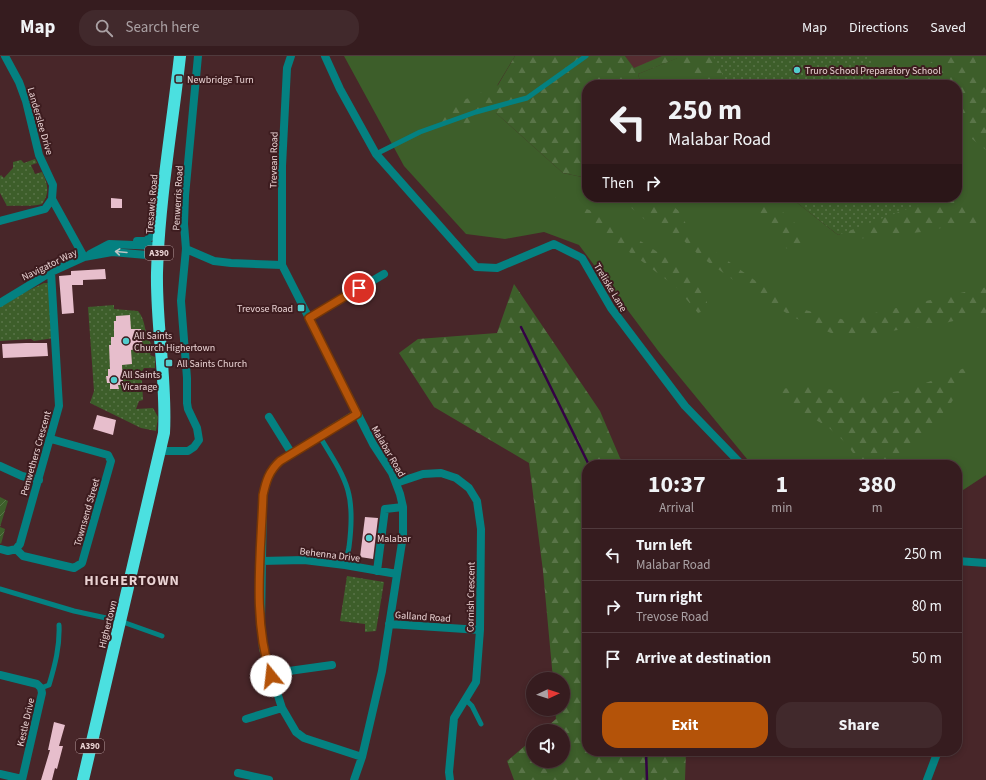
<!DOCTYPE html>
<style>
:root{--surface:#361c1f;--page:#41292c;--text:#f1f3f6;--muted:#aaa1a4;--line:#503a3d;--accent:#b45309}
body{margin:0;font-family:"Source Sans 3",sans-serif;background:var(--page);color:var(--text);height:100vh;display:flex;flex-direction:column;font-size:15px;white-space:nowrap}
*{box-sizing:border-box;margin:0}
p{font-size:13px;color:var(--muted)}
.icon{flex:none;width:22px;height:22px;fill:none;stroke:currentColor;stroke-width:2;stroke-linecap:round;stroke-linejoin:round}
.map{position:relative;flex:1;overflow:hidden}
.details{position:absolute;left:582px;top:404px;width:380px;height:296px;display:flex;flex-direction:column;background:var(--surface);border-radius:16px;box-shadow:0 2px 6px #0003,0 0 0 1px var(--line)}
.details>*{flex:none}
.top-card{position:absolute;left:582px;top:24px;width:380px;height:122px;border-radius:16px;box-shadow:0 2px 6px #0003,0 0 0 1px var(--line);background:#361c1f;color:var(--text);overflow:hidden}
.needle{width:26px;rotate:86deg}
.controls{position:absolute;left:526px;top:616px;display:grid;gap:8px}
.controls a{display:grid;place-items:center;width:44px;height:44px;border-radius:50%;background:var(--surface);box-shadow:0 2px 6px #0003,0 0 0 1px var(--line);font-size:20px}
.pin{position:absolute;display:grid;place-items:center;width:34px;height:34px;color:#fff;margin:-17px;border:2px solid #fff;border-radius:50%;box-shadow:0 1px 4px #0007}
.me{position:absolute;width:44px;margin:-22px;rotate:344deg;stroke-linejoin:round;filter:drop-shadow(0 0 3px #0008)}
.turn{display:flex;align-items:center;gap:14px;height:84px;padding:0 20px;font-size:18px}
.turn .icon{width:52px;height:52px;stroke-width:2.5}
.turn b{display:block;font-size:28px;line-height:34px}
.then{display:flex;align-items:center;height:38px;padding:0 20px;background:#0003;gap:8px;font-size:15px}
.eta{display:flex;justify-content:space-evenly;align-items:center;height:68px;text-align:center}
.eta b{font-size:24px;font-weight:700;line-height:28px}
.primary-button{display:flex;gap:8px;margin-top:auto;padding:8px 20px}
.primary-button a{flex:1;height:46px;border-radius:16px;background:var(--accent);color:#fff;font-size:16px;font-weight:700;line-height:46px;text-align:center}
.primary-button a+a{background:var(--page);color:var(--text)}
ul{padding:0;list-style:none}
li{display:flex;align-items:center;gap:12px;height:52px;padding:0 20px;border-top:1px solid var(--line)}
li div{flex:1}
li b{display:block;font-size:15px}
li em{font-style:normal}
header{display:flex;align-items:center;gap:24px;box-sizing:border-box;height:56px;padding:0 20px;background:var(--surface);border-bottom:1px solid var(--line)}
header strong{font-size:19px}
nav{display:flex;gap:22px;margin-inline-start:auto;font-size:14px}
.search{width:280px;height:36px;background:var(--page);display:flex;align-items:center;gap:10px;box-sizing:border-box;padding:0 14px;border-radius:16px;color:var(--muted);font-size:15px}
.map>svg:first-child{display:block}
.built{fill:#562d31}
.grass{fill:#3d5e2a}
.forest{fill:url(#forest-firs)}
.park{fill:url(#park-dots)}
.garden{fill:url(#garden-furrows)}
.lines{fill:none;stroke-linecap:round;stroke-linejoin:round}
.stream{stroke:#340245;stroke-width:2.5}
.building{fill:#e7becc}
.lane{stroke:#048181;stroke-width:5}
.street{stroke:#048181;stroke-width:8}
.highway{stroke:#4be0e0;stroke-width:12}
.oneway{stroke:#bcc3c3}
.route-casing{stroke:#753606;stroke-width:10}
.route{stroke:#b45309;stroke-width:7}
.poi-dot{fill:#52cdcd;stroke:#3d1c1f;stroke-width:1.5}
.labels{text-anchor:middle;stroke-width:4;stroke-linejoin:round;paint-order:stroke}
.shield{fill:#3d1c1f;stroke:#b69c9e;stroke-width:1}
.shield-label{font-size:9px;font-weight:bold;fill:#ead3d4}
.poi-label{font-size:10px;fill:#ead3d4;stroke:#3d1c1f;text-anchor:start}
.street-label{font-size:10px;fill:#ead3d4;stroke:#3d1c1f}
.district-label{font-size:14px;font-weight:bold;letter-spacing:1px;fill:#ead3d4;stroke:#3d1c1f}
</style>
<header>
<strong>Map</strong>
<div class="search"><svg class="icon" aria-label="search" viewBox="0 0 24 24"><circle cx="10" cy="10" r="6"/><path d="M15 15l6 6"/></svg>Search here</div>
<nav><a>Map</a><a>Directions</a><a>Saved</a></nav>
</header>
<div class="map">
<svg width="986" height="724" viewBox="0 0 986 724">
<defs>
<pattern id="forest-firs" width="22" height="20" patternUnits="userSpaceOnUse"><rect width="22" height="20" fill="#3d5e2a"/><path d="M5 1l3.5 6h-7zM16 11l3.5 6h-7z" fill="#597448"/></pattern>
<pattern id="park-dots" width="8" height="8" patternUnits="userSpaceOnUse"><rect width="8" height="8" fill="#3d5e2a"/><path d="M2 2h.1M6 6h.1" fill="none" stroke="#597448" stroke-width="1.8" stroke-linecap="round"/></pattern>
<pattern id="garden-furrows" width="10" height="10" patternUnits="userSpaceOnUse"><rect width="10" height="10" fill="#3d5e2a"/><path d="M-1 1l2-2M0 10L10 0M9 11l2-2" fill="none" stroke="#597448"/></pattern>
</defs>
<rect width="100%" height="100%" fill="#482629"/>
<!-- built -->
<path class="built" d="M625,0H682L638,18Z"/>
<!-- grass -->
<path class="grass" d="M344,0H515L486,48L563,117L587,122V141H790L838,179L957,141V29H876L870,0H986V419L957,438V409H752L659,296L579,189L544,176L505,183L466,178L404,110Z
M682,0L728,29H641L638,18Z"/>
<!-- forest -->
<path class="forest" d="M515,0H625L634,12L662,0H726L741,29H693L678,2L638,18L641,29H587V122L563,117L496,57L479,64L444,74L432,70L434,63L444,49L469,42L498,29Z
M849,0H872L878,24C902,20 920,17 939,0H974L978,14L986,31V94L971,82L957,63V29H933L927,21L908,29H849Z
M957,130L963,147L982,164V170L973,172L964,165L931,175L847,184L790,141H957Z
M555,141L597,157L690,217L707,246L706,254L698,257L676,231L635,200L590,169Z
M619,141H661L679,155L692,179L778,241L805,254L845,264L986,231V257L941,268L869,278L831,277L795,262L746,233L701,201L682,183L644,163Z
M741,141H765L791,163L814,187L799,194L787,193L758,155Z
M514,228L600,355L623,409H587V695H686L685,724H514L507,705L533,683V705H563V675H542L556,663L555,653H563V623H553L543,515L529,407L434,351L399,297L418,283L497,277Z
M975,308L948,352L889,409H861L847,388L828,371L790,349L778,333L815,330L864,341L910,333Z"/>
<!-- park -->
<path class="park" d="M713,0H870L876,29H728Z
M35,103L37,107L31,109L35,118L42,116C48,128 50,137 42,148C30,151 20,149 7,150L0,137V120L1,119L4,122L13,112V106L21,104L24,107Z
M790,141H939L838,179Z
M44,227H48L54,282L34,285L31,283L0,285V251L23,237Z
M114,249V253L138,255C147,265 143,279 153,290L150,299L155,301V312H144L140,318L142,325L143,344L139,345L136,353L153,352L158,361L156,375L141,372L90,347L94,335L88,251Z
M347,520L384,526L376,575L365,576V568L340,565Z"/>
<!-- garden -->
<path class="garden" d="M0,441L8,445L0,471L5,473L1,488L0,487Z"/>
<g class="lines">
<!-- stream -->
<path class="stream" d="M521,271L589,409
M646,695L647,724"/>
</g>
<!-- building -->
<path class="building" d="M111,142L122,143V152H111Z
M105,213L106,223L83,224V229H72L74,257L62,258L59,220L71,219V215Z
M130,259L131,273H141L142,288H136V293L131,294L132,308L122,309L123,329H118L119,333H110V327H107L106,320H108V313H110L109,289H111V281H114V265H116V260Z
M26,287H47L48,300L3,302L2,288Z
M97,359L116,364L113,379L93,373Z
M365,461L378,462L373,503L360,501Z
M54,666L65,669L59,690H63L57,713L55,712L52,724H41L50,694H48Z"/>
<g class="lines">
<!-- lane -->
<path class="lane" d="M376,98L420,76L476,56L527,42L586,0
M320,381C347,425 356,437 349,491C348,497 346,503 345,509
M0,533L74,555L120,565L162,580
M41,632L49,629C55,609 60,590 59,569
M465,643L472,650L481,668"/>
<!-- street -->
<path class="street" d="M5,0L19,26L26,45L39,99L53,129L52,143L84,201
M325,0L340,33L376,98L476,211L497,212L554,188L582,202L611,252L685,350L742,409
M0,165L45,153L52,143
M137,185H146L160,172
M186,193L214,205L231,207L282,209
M90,198L109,188L159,190
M282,209L373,388L392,417L400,438L403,451V480L382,615L362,701L354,724
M282,209V110L287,12L291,0
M0,247L51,216L84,201L112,196L158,200
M309,262L384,218
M357,357L280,405C269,415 266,425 263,439L261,567L263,593L282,652L296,676L304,682L362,701
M269,361L292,398
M161,395H188L194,391L199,384L197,372L188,353L187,347V322L181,245L186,193L184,168L185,140L198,0
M0,410L22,420L39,424
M396,427L423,418L441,417L456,422L469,432L477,445L481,473L480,574L476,626L454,662L449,716L450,724
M0,493L8,495L16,493L20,488L59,350L51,216
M16,493L23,500L74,512L82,507L111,405L108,399L51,383
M261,505L304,504L345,509L397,518
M957,505L986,507
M377,515L385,453L403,451
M389,568L480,574
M0,619L37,628L41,632L42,637L22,724
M271,620L289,615L332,609
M246,663L282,652
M238,717L269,724
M0,718L22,723
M927,724L938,695"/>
<!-- highway -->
<path class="highway" d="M83,724L164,377C167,324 156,271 157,217C159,145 172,72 180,0"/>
</g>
<!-- one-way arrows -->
<defs><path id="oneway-shaft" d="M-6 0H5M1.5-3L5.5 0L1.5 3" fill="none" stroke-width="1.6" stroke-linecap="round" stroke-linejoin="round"/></defs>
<use class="oneway" href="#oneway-shaft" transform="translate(121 196) rotate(-175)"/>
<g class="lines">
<defs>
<path id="route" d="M271,620C252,563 261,498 263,439C266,425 269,415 280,405L357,358L309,262L359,232"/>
</defs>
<!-- route casing -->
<use href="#route" class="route-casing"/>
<!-- route -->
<use href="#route" class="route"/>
</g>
<!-- markers -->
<g class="poi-dot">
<circle cx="797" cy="14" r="4"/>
<rect x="175" y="19" width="8" height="8" rx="2"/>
<rect x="297" y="248" width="8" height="8" rx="2"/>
<circle cx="126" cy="285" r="4"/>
<rect x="165" y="303" width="8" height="8" rx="2"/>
<circle cx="114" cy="324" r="4"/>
<circle cx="369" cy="482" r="4"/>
</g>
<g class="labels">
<!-- shield labels -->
<g class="shield">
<rect x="145" y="190" width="28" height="14" rx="3"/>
<rect x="76" y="683" width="28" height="14" rx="3"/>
</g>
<g class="shield-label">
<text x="159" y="200">A390</text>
<text x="90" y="693">A390</text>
</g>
<!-- poi labels -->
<g class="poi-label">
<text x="805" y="18">Truro School Preparatory School</text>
<text x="187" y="27">Newbridge Turn</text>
<text x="293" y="256" text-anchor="end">Trevose Road</text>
<text x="134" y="283">All Saints<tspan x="134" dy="12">Church Highertown</tspan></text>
<text x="177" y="311">All Saints Church</text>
<text x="122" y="322">All Saints<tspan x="122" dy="12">Vicarage</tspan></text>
<text x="377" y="486">Malabar</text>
</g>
<!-- street labels -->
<g class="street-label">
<text transform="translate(41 65) rotate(74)" y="4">Landerslee Drive</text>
<text transform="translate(273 104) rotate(-89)" y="4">Trevean Road</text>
<text transform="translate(177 142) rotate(-87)" y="4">Penwerris Road</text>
<text transform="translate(151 148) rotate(-85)" y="4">Tresawls Road</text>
<text transform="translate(49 208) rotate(-26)" y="4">Navigator Way</text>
<text transform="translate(611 231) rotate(59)" y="4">Treliske Lane</text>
<text transform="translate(389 395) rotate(60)" y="4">Malabar Road</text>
<text transform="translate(35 397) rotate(-74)" y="4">Penwethers Crescent</text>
<text transform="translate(86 456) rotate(-74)" y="4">Townsend Street</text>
<text transform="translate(330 498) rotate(7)" y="4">Behenna Drive</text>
<text transform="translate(470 541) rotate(-89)" y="4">Cornish Crescent</text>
<text transform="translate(423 560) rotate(4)" y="4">Galland Road</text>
<text transform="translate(107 568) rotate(-76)" y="4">Highertown</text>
<text transform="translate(25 666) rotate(-77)" y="4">Kestle Drive</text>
</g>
<!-- district labels -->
<g class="district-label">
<text x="132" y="529">HIGHERTOWN</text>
</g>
</g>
</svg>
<div class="controls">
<a><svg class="needle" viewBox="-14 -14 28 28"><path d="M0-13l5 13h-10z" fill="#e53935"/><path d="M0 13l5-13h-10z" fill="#aaa1a4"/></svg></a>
<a><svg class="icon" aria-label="sound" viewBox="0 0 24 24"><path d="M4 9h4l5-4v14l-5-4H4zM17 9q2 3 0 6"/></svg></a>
</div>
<div class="pin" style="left:359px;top:232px;background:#d93025"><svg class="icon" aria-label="arrive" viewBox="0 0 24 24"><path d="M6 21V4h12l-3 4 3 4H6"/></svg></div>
<svg class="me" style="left:271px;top:620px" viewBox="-20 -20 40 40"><circle r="19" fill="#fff"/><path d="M0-13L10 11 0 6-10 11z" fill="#b45309"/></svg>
<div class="top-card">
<div class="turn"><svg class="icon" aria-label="left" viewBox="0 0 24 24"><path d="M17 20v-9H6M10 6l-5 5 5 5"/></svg><div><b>250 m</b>Malabar Road</div></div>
<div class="then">Then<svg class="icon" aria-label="right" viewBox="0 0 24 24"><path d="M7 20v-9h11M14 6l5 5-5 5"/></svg></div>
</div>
<section class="details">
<div class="eta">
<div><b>10:37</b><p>Arrival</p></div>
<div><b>1</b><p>min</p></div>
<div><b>380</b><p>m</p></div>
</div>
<ul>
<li><svg class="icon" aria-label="left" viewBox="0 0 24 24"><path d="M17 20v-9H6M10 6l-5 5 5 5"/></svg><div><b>Turn left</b><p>Malabar Road</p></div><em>250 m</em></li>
<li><svg class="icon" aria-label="right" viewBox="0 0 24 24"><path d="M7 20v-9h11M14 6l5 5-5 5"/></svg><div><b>Turn right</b><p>Trevose Road</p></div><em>80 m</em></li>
<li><svg class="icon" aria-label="arrive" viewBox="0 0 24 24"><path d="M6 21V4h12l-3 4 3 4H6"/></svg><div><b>Arrive at destination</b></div><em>50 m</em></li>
</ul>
<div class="primary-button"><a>Exit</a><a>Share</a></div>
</section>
</div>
